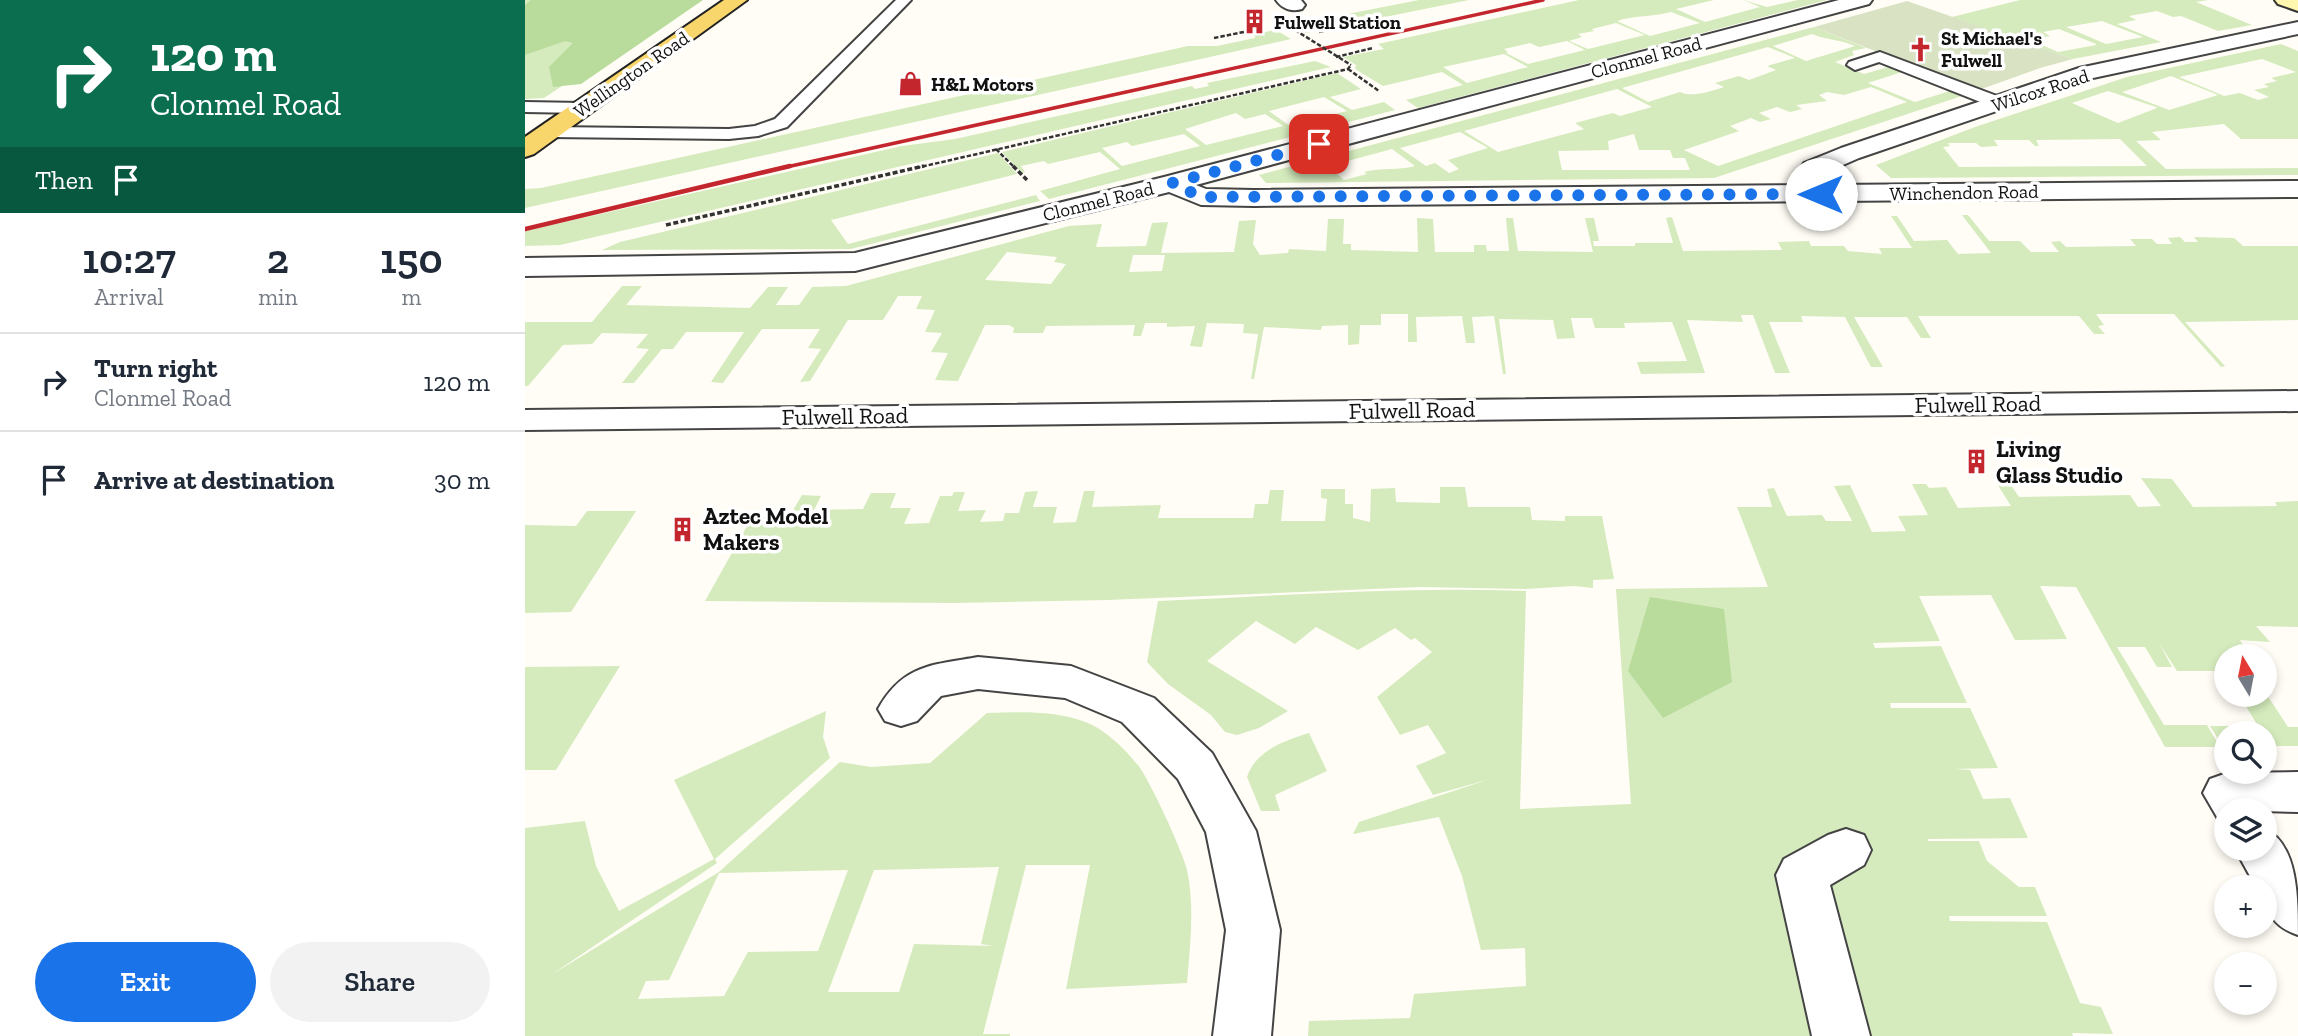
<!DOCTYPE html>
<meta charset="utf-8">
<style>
:root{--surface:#fff;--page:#f2f2f3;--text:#1f2937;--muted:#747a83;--line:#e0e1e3;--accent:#1a73e8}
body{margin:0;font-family:"Zilla Slab",serif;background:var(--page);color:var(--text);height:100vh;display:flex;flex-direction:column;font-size:26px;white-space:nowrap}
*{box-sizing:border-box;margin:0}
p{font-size:23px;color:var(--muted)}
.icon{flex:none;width:38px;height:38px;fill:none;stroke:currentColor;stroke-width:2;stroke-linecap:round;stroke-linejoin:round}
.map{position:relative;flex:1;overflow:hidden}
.side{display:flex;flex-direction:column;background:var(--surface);width:525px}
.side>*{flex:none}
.guide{background:#0b6e4f;color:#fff;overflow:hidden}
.needle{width:46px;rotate:350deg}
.controls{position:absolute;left:1689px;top:644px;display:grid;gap:14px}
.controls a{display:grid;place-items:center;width:63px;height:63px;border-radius:50%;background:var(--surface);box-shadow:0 4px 10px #0003;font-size:35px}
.pin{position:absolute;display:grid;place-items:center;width:60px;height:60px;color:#fff;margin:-30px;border-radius:14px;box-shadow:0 4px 10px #0006}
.me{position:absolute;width:77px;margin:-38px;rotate:270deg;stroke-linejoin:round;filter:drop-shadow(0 0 5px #0008)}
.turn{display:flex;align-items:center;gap:24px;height:147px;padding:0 35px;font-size:32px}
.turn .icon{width:91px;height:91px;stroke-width:2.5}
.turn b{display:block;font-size:49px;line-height:60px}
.then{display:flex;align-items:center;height:66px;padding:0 35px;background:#0003;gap:14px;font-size:26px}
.eta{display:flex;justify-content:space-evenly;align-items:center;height:119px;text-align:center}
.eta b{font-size:42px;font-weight:600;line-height:49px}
.primary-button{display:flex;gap:14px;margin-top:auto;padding:14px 35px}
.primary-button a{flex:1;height:80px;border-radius:42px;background:var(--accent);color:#fff;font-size:28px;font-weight:600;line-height:80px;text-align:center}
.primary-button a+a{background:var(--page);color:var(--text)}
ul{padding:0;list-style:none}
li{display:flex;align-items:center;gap:21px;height:98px;padding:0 35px;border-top:2px solid var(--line)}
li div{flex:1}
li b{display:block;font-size:26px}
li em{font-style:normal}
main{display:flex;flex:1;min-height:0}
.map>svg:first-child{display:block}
.green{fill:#d5ebbd;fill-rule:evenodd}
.forest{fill:#b9dc9c}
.cemetery{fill:#d9e3c4}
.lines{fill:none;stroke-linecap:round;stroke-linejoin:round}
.lane-casing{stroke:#444;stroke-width:4}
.street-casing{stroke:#444;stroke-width:4}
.secondary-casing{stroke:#333;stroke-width:4}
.primary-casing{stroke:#222;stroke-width:4}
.path-far1{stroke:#333;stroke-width:2.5;stroke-dasharray:4.5 2;stroke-linecap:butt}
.path{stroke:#333;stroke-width:3.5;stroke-dasharray:5 2.5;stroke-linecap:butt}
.lane{fill:#fff;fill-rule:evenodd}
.street{fill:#fff;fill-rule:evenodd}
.secondary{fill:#fff6b0;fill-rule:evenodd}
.primary{fill:#f9d66b;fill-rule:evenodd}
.rail-far1{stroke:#c4262e;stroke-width:3.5}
.rail{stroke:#c4262e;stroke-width:4.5}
.path-bridge{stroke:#333;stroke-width:2.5;stroke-dasharray:4.5 2;stroke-linecap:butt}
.route{stroke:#1a73e8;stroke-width:12;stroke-dasharray:0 21.6}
.labels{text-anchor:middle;stroke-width:7;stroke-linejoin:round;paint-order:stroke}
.far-poi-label{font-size:19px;font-weight:bold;fill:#111;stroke:#fff;text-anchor:start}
.far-street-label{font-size:19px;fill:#111;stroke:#fff}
.street-label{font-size:23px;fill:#111;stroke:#fff}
.poi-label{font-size:23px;font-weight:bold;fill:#111;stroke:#fff;text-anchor:start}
</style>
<main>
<section class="side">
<div class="guide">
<div class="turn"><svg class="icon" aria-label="right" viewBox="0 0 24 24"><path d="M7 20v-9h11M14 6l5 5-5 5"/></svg><div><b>120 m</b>Clonmel Road</div></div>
<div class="then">Then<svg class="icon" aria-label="arrive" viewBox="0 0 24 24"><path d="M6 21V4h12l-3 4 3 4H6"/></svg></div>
</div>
<div class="eta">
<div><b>10:27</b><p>Arrival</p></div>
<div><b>2</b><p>min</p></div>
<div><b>150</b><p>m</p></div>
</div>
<ul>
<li><svg class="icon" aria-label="right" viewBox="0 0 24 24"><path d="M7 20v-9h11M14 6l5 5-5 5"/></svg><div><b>Turn right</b><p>Clonmel Road</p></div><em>120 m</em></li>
<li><svg class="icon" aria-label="arrive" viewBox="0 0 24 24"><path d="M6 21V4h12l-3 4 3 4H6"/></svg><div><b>Arrive at destination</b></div><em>30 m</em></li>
</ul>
<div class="primary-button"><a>Exit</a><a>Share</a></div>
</section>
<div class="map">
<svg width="1773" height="1036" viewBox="0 0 1773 1036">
<rect width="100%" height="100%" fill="#fffdf5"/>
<!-- green -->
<path class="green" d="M0,0H166L19,98L0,99Z
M894,0H944L781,33L774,29L792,25L787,21Z
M1054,0H1189L1151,9L1180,22L1235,7L1218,0L1242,7L1273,0H1302L893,108L881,100L938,85L917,72L858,86L830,69L831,65L818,57L859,49L853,44ZM1146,12L1175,23L1125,36L1092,21C1111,15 1127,17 1146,12ZM1091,23L1120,35L1063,49L1044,41L1057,37L1053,34L1069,31L1067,29ZM1042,41L1060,50L1003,64L981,53L983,52L979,49L1005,43L1014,47ZM979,54L1003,67L942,83L918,67Z
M1495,0H1683L1671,2L1727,25L1693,31L1656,16L1648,17L1632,11L1604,16L1611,20L1592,24L1636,42L1548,59L1427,17ZM1577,21L1618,37L1581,44L1541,27ZM1534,29L1571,44V45L1533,52L1506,40L1525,36L1518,32Z
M1289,27L1341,48L1327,51L1329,55L1310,62L1339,74L1370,65L1383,70L1343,83L1390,102L1431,89L1443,94L1189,178L741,183L734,175ZM1287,34C1301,40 1314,39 1330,46L1281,61L1248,46ZM1243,47L1270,58L1242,66L1251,70L1224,80L1214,76L1190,83L1199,87C1187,91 1166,98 1155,92L1123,102L1097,88ZM1346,87L1382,102L1193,166L1159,150L1214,131L1205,126L1226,118L1235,122L1246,119L1234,113L1252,107L1265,112L1277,109L1271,105L1302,101L1294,95L1302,92L1319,95ZM1092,89L1127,107L1095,116L1088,113L1050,123L1059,129L973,152L939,131ZM935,132L963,148L923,160L934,169L924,173L910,163L901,166L875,148ZM1109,134L1114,150H1145L1148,158H1160L1165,170H1037L1033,151L1084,150L1083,141ZM867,149L890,166C872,171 858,167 839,172L842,174L819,180L804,166Z
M751,30L766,39L0,208V189L16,188L663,46H692L730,38L729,34Z
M1756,44L1773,51V139H1716L1699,124L1627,132L1636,140L1611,141L1641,169L1773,168V175L1366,178L1351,165L1450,127L1602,77ZM1737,59L1771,72L1746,78L1752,81L1739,84L1744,87L1729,90L1744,97L1733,100L1715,93L1699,96L1654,77ZM1646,76L1693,95L1644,110L1597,92ZM1583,91L1631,107L1632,108L1593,123L1547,103ZM1595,139L1622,166L1434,167L1418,147L1425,146L1423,143H1451L1456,147L1473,146L1469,140H1504L1510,146H1514L1511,140Z
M790,61L806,67L35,245L0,246V231L377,146L430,139L667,86L670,89L684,86L682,83Z
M812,73L836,89L805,97L827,110L859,102L870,110L524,199L515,191L595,169L575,152L523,164L519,161L496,166L500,172L497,173L477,152ZM799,97L822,111L765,126L744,111ZM711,113L720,119L740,114L758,126L681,145L660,129ZM659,134L675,146L597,166L577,148L602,142L607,146Z
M473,153L492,174L306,220L323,244L511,195L515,201L326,249L77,250L95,242Z
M1437,215H1443L1464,241H1495L1506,252H1534L1526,242L1535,241L1541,247L1611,246L1605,239H1627L1632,244H1647L1643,238L1655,237L1660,242H1673L1669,237L1709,238L1718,246H1773V320L1660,322L1700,366L1696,367L1649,314H1571L1579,325L1573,326L1580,334H1569L1554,316H1393L1406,338H1396L1382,317H1329L1358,367H1346L1320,317L1276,316L1278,322H1244L1265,373H1250L1228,315H1216L1218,322L1162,320L1180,373L1116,374L1112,362L1162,361L1147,322L1099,323L1100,328H1070L1067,318H1046L1050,338L1032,339L1028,320L974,319L981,374H978L969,316L947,317L950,343H941L937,316L891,317L892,342H883V314H856V325H835L834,344L823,345V325L797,326L796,330L739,327L729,379H726L733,334L718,333L719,324L682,323L677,347L665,346L670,326L642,327V323H620L616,336H608L610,325L521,326L518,333H488L489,328L484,325H460L433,381L410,380L423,353L406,352L417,333L400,332L410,310L391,309L397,296H373L358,320H323L285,381L275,382L296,349L283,348L295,329H237L198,383L186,382L219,332H161L148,349H137L109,383H97L124,349L111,348L123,334L77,333L67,344L38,345L3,386H0V322H67L97,286H117L101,305L225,308L243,287H263L251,305H274L287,287L321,286L544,226L577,224L571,247L621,246L627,223L643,222L636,253L709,252L714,221L731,220L728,244L735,255L763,253L764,249L801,251L803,219H819L818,244H826V250L893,252L892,218L908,219L910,252H949V245H961L962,251H984L981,218H988L993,251L1068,252L1060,218H1069L1074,241H1068L1069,246H1110V243H1148L1141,218L1147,217L1158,251L1257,250L1253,242L1284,241L1286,246H1319L1323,251L1357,254L1354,248H1387L1366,216H1372L1389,241L1422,240L1433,254L1466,253ZM482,252L532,257L529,262L541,264L526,284L460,280ZM608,255H640L637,271L604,272Z
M1616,478L1647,479L1668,507L1752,506L1750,502L1773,501V627L1731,626L1745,642L1715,640L1725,656H1701V675L1698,671H1652L1634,643L1647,667H1632L1620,647H1592L1639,725H1682L1695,747H1640L1551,587L1515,586L1542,639L1490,640L1466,595L1394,596L1415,641L1348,643L1350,648L1416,646L1442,703H1365L1366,708H1445L1473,768L1429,769L1445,770L1458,799L1485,798L1503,838L1403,839V841H1454L1462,861L1494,887H1510L1522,916H1424L1425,921L1522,922L1555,1003L1576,1007L1588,1034L1547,1033L1548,1036H783L784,1021L885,1018L889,994L1001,986L1000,948L956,950L937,876L914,817L828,834L834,822L962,780L908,795L891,766L921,753L903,725L875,735L852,697L907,652L890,638L886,640L870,628L833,650L791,627L770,644L731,621L682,661L763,711L734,728L712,735L700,732L686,715L643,684L622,662L633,601C756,596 879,586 1001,591L995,809L1106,804L1091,589L1243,587L1212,507H1247L1242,489L1249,488L1262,516L1297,515L1301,521H1327L1309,486L1325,485L1347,532L1381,531L1373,516L1403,515L1387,484H1401L1404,488L1421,487L1433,508L1486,506L1471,482H1484L1494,497L1605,495L1613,507L1636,506Z
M915,487H940L943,507H1005L1007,520L1040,521V516H1077L1089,579L1068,580V588L1049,586L1000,589L895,587L582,600L428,603L180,601L227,517H264L277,495L296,496L289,510L338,509L346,493H371L365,508H386L379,524L404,523L415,496H427L429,492H440L433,511L461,510L455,522L478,521L480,513H494L500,492L513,491L508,507H532L528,523L551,522L559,491H570L567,507L636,505L633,518H728L730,504H743L745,490H759L756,521H800L802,499L796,498V489H820V504H828V518L845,522L846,489L870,488L871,502L915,503Z
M62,511H111L46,612L0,613V525L51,526Z
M95,666L31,770H0V667Z
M1740,692L1763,727H1773V746H1740V733H1701V747H1698L1685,726H1733L1714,695H1740Z
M301,711L298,737L305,758L190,859L192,863L26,975L194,872L315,762L346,767L405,763L462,713C496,712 530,710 563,723C580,730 600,749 612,764C623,776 659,854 662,870C670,907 665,946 662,983L541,989L565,865H501L458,1034H485V1036H0V828L60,821L71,866L94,911L189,859L149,780ZM474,867L456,944L468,946L389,944L374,992H303L349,870ZM323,870L293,951L223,952L199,996L113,999L121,981L144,980L194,873Z
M784,733L802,771L750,795L755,811H736L722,777C731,750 759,741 784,733Z"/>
<!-- forest -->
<path class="forest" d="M6,0H178L56,84L28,87L24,67L48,43L40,41L0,55V5Z
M1125,597L1199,609L1207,682L1138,718L1103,671Z"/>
<!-- cemetery -->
<path class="cemetery" d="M1382,1L1548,59L1515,68L1451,91L1289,27Z"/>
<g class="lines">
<defs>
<path id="lane" d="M371,0H386L262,127L233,136L204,139L24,137L15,132L24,127L204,129L230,126L250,119Z
M1355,52L1480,99L1483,103L1474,108L1468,107L1354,62L1330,70L1322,65L1324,62Z
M0,102L57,103L66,108L57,113L0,112Z"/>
<path id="street" d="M751,0H776L780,5L777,9C767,12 757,9 751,0Z
M1314,0H1347L1344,4L671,185L681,189L729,190L1280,185L1275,169L1279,163L1316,148L1554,68L1773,22V34L1568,78L1334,158L1302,172L1306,185L1773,181V197L729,206L676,205L644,192L330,271L0,276V258L330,253L639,177Z
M1773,391V411L0,430V410Z
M453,657L546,666L629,698L687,753L731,831L755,930L746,1036H688L701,930L681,832L653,779L597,722L540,698L453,689L416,696L392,721L376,726L360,721L353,709C378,664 408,665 453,657Z
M1773,772V812L1701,810V826L1696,824L1678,793L1685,779L1702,773Z
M1321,829L1339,835L1346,850L1339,865L1305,885L1345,1036H1287L1251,875L1259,859L1303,835Z
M1740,829C1773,844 1773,899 1773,935C1749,927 1740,913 1740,887H1731L1710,849H1740Z"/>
<path id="secondary" d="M1750,0H1773V11L1753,4Z"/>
<path id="primary" d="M199,0H222L9,154L0,157V137Z"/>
</defs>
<!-- lane casing -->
<use href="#lane" class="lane-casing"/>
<!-- street casing -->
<use href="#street" class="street-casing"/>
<!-- secondary casing -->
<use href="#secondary" class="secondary-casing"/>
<!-- primary casing -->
<use href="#primary" class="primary-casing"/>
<!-- path-far1 -->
<path class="path-far1" d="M794,32L813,28
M689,38L738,28
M811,57L848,48
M823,69L854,91
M471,149L490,168
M391,168L823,69L826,65"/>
<!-- path -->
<path class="path" d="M488,166L502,180
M141,225L399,166"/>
<!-- lane -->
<use href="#lane" class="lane"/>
<!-- street -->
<use href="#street" class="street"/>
<!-- secondary -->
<use href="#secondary" class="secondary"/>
<!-- primary -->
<use href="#primary" class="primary"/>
<!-- rail-far1 -->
<path class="rail-far1" d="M257,168L1018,0"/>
<!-- rail -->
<path class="rail" d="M0,229L265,166"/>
<!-- path-bridge -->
<path class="path-bridge" d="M770,30L826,65"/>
</g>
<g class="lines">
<!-- route -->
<path class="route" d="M794,144L647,183L676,197L1296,194"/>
</g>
<!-- icons -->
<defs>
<symbol id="building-bare" viewBox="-9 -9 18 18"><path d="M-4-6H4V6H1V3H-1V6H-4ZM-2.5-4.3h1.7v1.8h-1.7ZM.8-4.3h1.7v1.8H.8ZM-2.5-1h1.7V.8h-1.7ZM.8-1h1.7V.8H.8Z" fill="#c4262e" stroke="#fff" stroke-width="2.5" paint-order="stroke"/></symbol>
<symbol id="church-bare" viewBox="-9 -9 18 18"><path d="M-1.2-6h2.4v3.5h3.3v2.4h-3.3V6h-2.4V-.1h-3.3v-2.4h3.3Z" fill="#c4262e" stroke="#fff" stroke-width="2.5" paint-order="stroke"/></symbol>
<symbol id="shop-bare" viewBox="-9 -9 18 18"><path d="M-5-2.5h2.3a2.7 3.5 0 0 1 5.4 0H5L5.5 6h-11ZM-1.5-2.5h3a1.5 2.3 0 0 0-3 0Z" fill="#c4262e" stroke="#fff" stroke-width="2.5" paint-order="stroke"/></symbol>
</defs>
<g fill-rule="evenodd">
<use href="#building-bare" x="712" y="4" width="35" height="35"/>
<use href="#church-bare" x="1378" y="32" width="35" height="35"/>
<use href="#shop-bare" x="368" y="66" width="35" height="35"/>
<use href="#building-bare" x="1434" y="444" width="35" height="35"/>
<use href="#building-bare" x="140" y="512" width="35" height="35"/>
</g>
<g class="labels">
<!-- far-poi labels -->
<g class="far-poi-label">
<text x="749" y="29">Fulwell Station</text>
<text x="1416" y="45">St Michael's<tspan x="1416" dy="22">Fulwell</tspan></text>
<text x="406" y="91">H&amp;L Motors</text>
</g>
<!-- far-street labels -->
<g class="far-street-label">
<text transform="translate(1121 57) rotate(-15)" y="7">Clonmel Road</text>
<text transform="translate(106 74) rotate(-35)" y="7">Wellington Road</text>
<text transform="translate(1515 90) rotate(-18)" y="7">Wilcox Road</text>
<text transform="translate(1439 192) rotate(-1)" y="7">Winchendon Road</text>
<text transform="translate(573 201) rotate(-14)" y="7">Clonmel Road</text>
</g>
<!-- street labels -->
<g class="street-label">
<text transform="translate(1453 404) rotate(-1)" y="8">Fulwell Road</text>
<text transform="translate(887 410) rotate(-1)" y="8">Fulwell Road</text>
<text transform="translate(320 416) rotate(-1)" y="8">Fulwell Road</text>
</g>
<!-- poi labels -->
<g class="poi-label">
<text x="1471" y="457">Living<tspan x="1471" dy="26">Glass Studio</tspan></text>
<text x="178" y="524">Aztec Model<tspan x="178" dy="26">Makers</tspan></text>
</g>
</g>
</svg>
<div class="controls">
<a><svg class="needle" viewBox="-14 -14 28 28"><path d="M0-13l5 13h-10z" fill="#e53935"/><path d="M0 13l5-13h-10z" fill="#747a83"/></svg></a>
<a><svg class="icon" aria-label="search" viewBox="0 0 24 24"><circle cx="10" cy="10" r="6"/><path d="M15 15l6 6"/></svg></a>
<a><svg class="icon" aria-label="layers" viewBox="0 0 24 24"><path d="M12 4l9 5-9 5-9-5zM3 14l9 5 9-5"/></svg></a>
<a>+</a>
<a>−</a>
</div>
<div class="pin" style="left:794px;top:144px;background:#d93025"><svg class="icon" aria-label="arrive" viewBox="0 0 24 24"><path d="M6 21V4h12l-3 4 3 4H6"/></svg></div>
<svg class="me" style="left:1296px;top:194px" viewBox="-20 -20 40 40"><circle r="19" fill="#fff"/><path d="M0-13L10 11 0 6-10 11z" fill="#1a73e8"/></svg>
</div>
</main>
